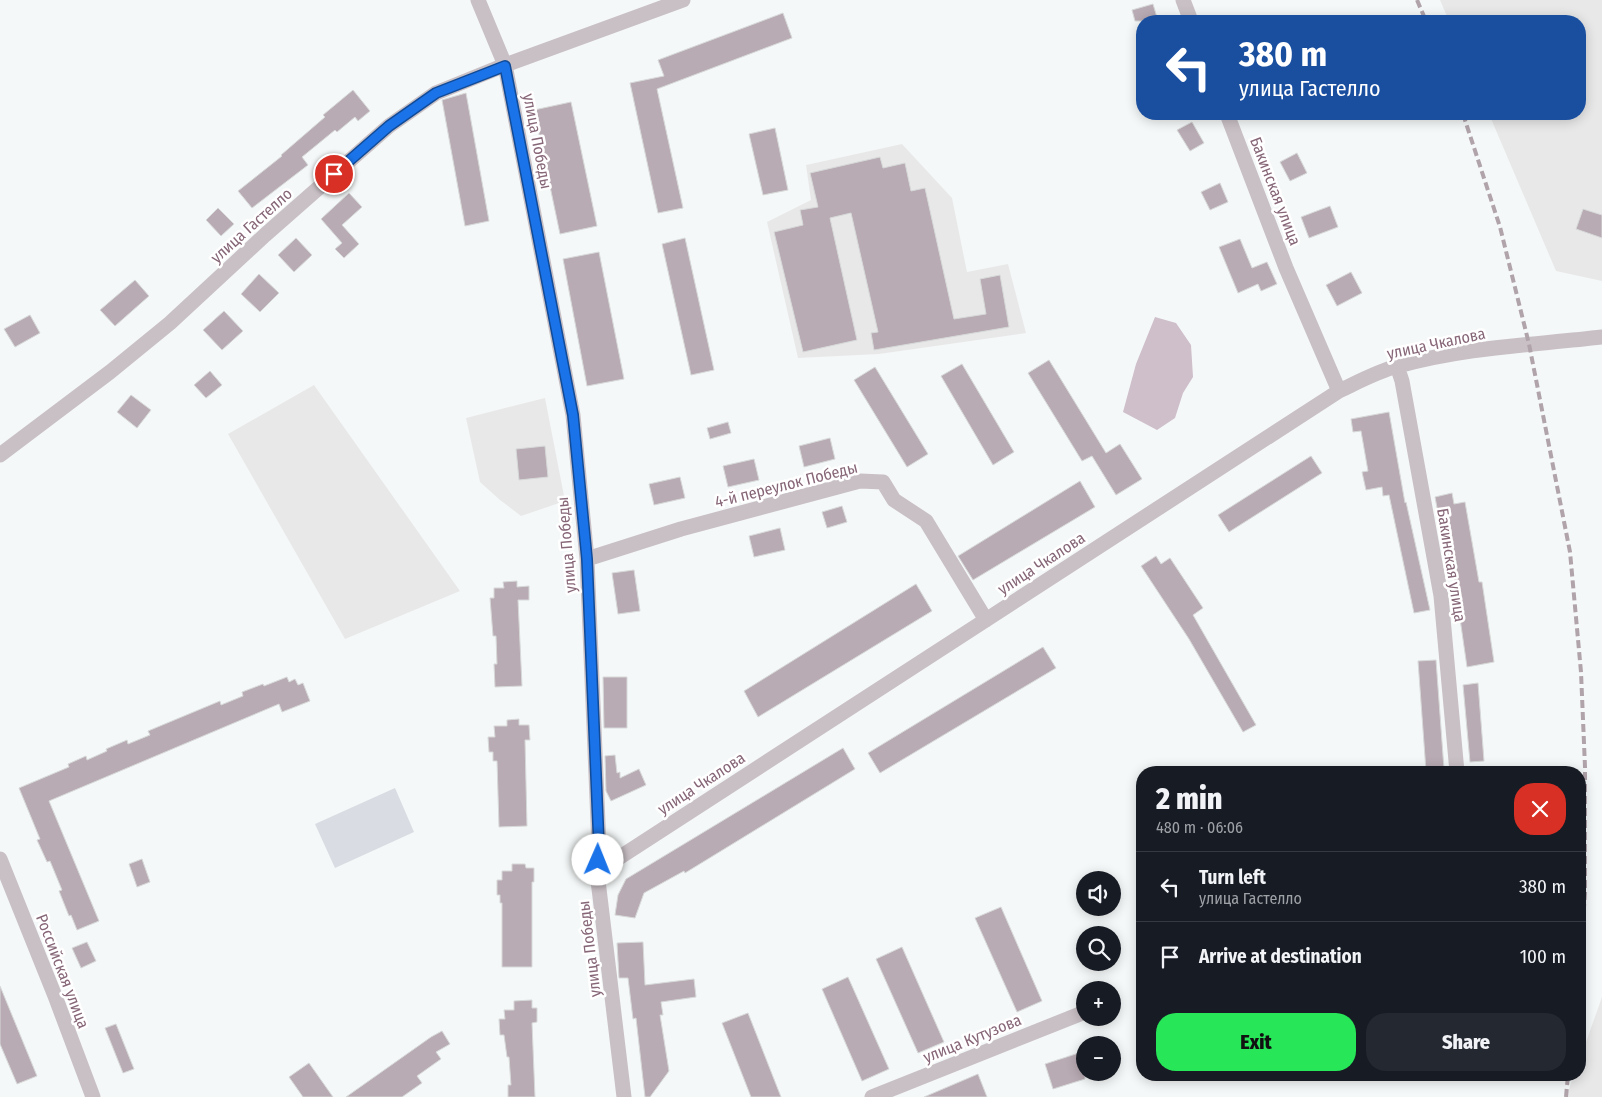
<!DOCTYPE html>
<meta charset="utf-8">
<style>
:root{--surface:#171b24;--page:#242831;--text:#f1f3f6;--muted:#9ea1a6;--line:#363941;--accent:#27e658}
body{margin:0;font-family:"Fira Sans Condensed",sans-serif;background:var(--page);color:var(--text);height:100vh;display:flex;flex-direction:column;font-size:19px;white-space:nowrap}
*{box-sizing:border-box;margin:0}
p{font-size:16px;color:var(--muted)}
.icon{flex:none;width:28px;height:28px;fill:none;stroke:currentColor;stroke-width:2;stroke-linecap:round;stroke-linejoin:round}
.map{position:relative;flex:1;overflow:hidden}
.drawer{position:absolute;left:1136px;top:766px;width:450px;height:315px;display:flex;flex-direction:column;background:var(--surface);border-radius:20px;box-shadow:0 2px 12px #0003}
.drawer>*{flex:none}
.hud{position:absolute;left:1136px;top:15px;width:450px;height:105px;border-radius:20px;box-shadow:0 2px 12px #0003;background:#1a4fa0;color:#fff;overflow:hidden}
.controls{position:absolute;left:1076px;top:871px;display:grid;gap:10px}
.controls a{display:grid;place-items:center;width:45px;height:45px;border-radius:50%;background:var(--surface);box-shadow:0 2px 12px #0003;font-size:25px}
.pin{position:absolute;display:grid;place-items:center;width:42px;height:42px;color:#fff;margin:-21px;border:2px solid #fff;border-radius:50%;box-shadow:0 1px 5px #0007}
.me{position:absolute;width:55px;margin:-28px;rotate:1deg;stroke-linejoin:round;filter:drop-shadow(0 0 4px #0008)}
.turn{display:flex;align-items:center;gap:18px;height:105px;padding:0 20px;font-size:22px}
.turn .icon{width:65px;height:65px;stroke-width:2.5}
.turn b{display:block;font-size:35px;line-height:42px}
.round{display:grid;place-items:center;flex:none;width:52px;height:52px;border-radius:20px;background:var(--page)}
.summary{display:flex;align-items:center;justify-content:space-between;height:85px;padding:0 20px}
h1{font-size:30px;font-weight:800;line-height:38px}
.action{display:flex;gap:10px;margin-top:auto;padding:10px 20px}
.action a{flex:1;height:58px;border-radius:20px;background:var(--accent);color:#111;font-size:20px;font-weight:800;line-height:58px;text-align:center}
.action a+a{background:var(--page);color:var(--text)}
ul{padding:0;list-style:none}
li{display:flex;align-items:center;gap:15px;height:70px;padding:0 20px;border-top:1px solid var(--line)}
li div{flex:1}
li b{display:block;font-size:19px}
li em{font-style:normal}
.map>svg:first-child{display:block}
.built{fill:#e8e8e9}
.green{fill:#d9dce2}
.water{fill:#cebfca}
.building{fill:#b9abb3;stroke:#d7d9d9}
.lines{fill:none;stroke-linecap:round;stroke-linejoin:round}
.minor{stroke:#c9c0c5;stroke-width:15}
.rail{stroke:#b0a3aa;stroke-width:4;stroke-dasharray:8 4;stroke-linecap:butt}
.route-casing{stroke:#114b97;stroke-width:12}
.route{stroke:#1a73e8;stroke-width:9}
.labels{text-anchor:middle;stroke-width:5;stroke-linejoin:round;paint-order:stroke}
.street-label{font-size:16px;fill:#866677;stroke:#fff}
</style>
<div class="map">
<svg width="1602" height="1097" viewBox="0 0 1602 1097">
<rect width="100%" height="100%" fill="#f5f8f8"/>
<!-- built -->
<path class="built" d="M1440,0H1602V281L1556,271L1489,114H1580V21H1449Z
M902,144L952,198L967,272L1008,264L1026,333L879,354L798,358L767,222L811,200L806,165Z
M314,385L460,591L345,639L228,434Z
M545,398L565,501L521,516L500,500L480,482L466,418Z
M1602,997V1097H1566L1574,1075H1580V1059Z"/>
<!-- green -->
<path class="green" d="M395,788L414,832L335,868L315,824Z"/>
<!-- water -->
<path class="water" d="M1155,317L1176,323L1191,345L1193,377L1183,393L1175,418L1157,430L1123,412L1136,364Z"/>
<!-- building -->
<path class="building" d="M1153,4L1158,21H1135L1132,10Z
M783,13L792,38L657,89L683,208L658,213L630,83L664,76L658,60Z
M353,90L370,111L358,121L355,117L337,132L335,130L302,157L308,165L252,208L238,191L282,156L281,155L325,117L323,115Z
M466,93L489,221L465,226L442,100Z
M571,102L597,226L560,234L534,110Z
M1192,122L1204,143L1190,151L1177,130Z
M775,128L788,190L763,195L749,134Z
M1297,153L1307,173L1290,181L1280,162Z
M880,157L883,168L905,163L911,191L925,188L954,319L986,314L980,279L1000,275L1009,327L874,350L871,333L878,332L851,213L830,218L857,340L803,352L774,232L803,225L800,210L818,207L810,173Z
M1220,183L1228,202L1210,210L1201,192Z
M349,193L362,207L342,225L359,244L344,258L335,249L342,243L321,219Z
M1330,206L1338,227L1309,238L1301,217Z
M218,208L234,224L221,236L206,220Z
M1583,209L1602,215V238L1576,229Z
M296,238L312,255L294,272L278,255Z
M685,238L714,370L691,375L662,244Z
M1240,239L1252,268L1267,262L1277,284L1261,291L1258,284L1238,293L1219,247Z
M599,252L624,379L587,386L563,259Z
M1351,272L1362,293L1337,306L1326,285Z
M259,274L279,293L260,312L241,294Z
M135,280L149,296L115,326L100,310Z
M224,311L243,331L222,350L203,330Z
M30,315L40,333L15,347L4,329Z
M1049,360L1106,453L1120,444L1142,479L1116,495L1092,456L1082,461L1028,373Z
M962,364L1014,452L993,465L941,376Z
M875,367L928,454L907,467L854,380Z
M210,371L222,385L206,398L194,385Z
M131,395L151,410L137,428L117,412Z
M1389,412L1405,503L1406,502L1430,610L1414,613L1389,495L1383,496L1382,487L1366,490L1362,472L1368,471L1361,431L1353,432L1351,419Z
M728,422L731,433L710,439L707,428Z
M830,438L835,459L804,467L799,446Z
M545,446L548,477L519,480L516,449Z
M1311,456L1322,473L1229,532L1218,515Z
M754,459L759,480L728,487L723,466Z
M680,477L685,498L654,505L649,484Z
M1080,481L1095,507L973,580L958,556Z
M1452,493L1454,504L1465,502L1479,582H1482L1494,662L1467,667L1454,577H1450L1435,497Z
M842,506L847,522L827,528L822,512Z
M780,528L785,550L754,557L749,536Z
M1156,556L1161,564L1170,558L1203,608L1193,615L1256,725L1243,732L1189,639L1141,566Z
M634,570L640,611L618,614L612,573Z
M517,581V587L529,586V600H518L522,686L495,687L494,664H497L496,636H493L490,598H494V588H504L503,582Z
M916,584L932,611L758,717L744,691Z
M1043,647L1056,668L880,773L868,753Z
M1436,660L1444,769L1426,771L1418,661Z
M287,677L289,682L295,679L298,685L303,683L310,701L282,712L279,704L49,801L99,921L77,930L71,915L69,916L59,891L62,890L50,861L47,862L37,840L40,839L19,788L69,767L68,764L86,756L87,760L107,751L106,749L127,740L128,744L150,735L148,731L220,701L221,705L243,696L242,692L263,684L264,686Z
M603,677H627V728H604Z
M1478,683L1484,761L1470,762L1463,685Z
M519,719V725H529L530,740H525L527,826L499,827L497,761H493V752H489L488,737H495L494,726H507V720Z
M843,748L855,769L685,873L684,871L644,893L635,918L615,915L618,895L626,879Z
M615,755L617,773L620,772V778L639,769L646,785L611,801L606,791L605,756Z
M142,859L150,882L137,887L129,864Z
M512,864H525L526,868H534V882H532V967H502V903H500V895H497V880H502V871H512Z
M1001,907L1042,1001L1017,1012L975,918Z
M87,942L96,961L81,968L72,948Z
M643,942L645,985L694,979L696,997L661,1002L663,1015H660L669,1071L650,1097H645L636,1018L633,1019L628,978H619L617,943Z
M902,947L944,1042L918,1053L876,959Z
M848,977L889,1069L862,1081L822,989Z
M0,986L37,1076L17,1084L0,1044Z
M532,1000V1008H537V1022L532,1023L535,1097H508V1085H511L509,1057H507L504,1035H500L499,1019H505L504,1010H514V1001Z
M748,1013L781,1097H751L722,1023Z
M116,1024L134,1069L123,1073L105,1028Z
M442,1031L450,1044L436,1052L441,1059L417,1076L422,1083L402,1097H346L431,1037Z
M1085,1051V1079L1053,1089L1045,1064Z
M309,1063L333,1097H303L289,1077Z
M978,1074L987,1097H924Z"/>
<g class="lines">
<!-- minor -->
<path class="minor" d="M478,0L505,65L573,415L587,559L599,847L597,872L624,1097
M1183,0L1191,21
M1227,114L1286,268L1339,391
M1397,366L1402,381L1441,596L1457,772
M0,455L110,372L170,323L265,235L389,126L436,93L505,65L683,0
M587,559L681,529L860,481L883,482L894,500L926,521L986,620
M0,859L55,996L93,1097
M597,872L1339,391C1358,382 1378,371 1398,366C1465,347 1534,345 1602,337
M872,1097L1085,1012"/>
<!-- rail -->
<path class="rail" d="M1417,0L1426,21
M1463,114L1500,227L1529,344L1570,552L1581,672L1585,767V893L1580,965
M1566,1097L1568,1075"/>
</g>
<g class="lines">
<defs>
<path id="route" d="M334,174L389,126L436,93L505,66L573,415L587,559L599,847L598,860"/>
</defs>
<!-- route casing -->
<use href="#route" class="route-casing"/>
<!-- route -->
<use href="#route" class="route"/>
</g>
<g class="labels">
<!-- street labels -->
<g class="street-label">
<text transform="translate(538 141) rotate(79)" y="6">улица Победы</text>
<text transform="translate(1276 191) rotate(69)" y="6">Бакинская улица</text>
<text transform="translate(251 225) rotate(-42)" y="6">улица Гастелло</text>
<text transform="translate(1436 343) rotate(-12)" y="6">улица Чкалова</text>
<text transform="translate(786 484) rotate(-14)" y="6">4-й переулок Победы</text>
<text transform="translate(566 545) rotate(-95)" y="6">улица Победы</text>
<text transform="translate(1041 563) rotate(-33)" y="6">улица Чкалова</text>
<text transform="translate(1452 565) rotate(81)" y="6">Бакинская улица</text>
<text transform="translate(701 783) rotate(-33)" y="6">улица Чкалова</text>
<text transform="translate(589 949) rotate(-97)" y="6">улица Победы</text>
<text transform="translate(63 971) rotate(69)" y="6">Российская улица</text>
<text transform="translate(972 1038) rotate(-22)" y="6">улица Кутузова</text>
</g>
</g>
</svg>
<div class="controls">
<a><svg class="icon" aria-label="sound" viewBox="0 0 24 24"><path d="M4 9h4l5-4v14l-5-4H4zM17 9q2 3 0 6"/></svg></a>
<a><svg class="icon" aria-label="search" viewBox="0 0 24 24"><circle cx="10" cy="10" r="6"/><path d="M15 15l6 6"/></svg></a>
<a>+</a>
<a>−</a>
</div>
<div class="pin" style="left:334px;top:174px;background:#d93025"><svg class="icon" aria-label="arrive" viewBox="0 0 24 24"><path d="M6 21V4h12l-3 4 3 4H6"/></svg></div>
<svg class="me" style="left:598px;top:860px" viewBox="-20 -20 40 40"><circle r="19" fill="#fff"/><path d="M0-13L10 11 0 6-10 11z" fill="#1a73e8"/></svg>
<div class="hud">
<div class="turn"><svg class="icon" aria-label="left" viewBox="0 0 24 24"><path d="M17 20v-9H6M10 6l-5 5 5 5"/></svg><div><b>380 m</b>улица Гастелло</div></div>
</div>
<section class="drawer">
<div class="summary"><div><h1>2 min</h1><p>480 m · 06:06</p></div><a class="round" style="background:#d93025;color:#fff"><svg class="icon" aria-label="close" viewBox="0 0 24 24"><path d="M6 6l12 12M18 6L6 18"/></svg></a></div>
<ul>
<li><svg class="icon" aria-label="left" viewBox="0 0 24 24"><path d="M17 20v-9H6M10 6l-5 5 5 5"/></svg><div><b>Turn left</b><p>улица Гастелло</p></div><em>380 m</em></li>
<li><svg class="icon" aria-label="arrive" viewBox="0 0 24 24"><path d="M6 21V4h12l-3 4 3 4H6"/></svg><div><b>Arrive at destination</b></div><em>100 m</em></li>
</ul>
<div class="action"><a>Exit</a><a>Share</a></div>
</section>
</div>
